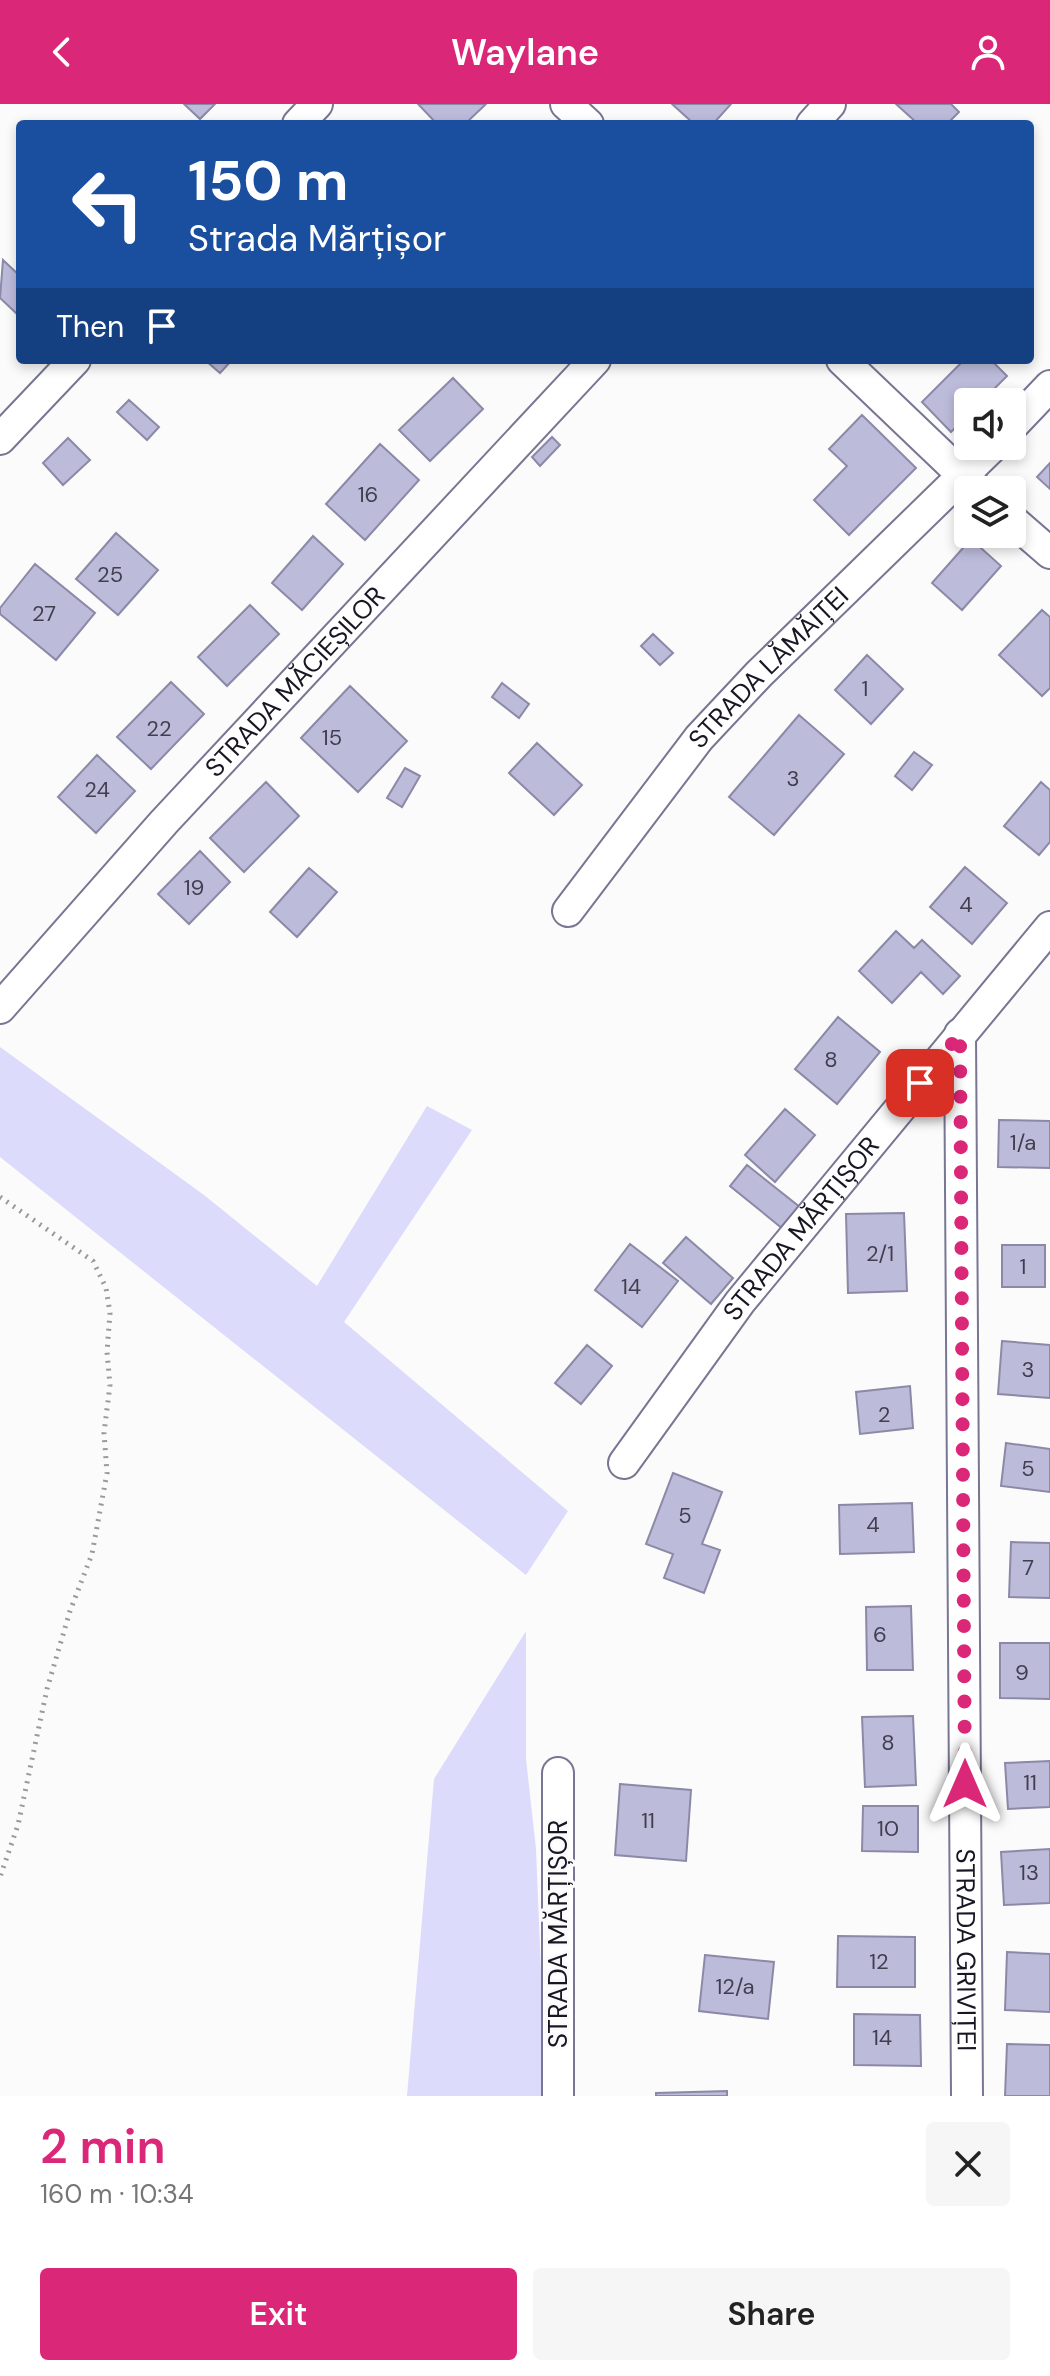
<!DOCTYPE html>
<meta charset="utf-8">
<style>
:root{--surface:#fff;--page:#f6f6f6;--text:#222;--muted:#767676;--accent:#db2777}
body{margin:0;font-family:"DM Sans",sans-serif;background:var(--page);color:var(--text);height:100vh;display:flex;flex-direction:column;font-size:30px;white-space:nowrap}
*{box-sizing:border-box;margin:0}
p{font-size:26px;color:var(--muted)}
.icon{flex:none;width:44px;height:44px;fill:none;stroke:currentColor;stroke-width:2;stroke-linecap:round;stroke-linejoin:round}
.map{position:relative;height:1992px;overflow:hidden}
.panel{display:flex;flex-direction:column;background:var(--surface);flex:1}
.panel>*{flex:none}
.guide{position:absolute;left:16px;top:16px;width:1018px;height:244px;border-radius:8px;box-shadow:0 4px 12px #0003;background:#1a4fa0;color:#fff;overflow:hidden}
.fabs{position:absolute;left:954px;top:284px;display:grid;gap:16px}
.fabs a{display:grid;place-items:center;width:72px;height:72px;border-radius:8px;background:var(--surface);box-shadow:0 4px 12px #0003;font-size:40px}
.pin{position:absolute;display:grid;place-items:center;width:68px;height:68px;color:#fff;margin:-34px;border-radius:16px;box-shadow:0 4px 12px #0006}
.me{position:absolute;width:88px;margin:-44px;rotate:0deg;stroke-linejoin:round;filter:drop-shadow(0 0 6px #0008)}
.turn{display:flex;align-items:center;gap:28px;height:168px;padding:0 40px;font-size:36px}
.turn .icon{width:104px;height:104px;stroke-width:2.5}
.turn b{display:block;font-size:56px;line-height:68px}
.then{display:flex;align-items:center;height:76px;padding:0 40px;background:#0003;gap:16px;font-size:30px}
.round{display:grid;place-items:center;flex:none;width:84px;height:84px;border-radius:8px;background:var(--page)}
.headline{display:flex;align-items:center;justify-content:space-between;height:136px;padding:0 40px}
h1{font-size:48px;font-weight:600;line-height:60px;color:var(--accent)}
.button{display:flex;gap:16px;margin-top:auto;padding:16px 40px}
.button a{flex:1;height:92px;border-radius:8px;background:var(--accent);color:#fff;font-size:32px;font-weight:600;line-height:92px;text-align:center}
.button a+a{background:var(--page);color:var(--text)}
header{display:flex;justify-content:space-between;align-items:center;height:104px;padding:0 40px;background:var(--accent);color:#fff;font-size:36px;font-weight:600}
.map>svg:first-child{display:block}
.green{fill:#dcdbfb}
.building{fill:#bcbbda;stroke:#8b89a7;stroke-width:2}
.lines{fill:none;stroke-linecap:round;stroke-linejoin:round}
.street-casing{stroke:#777693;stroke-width:34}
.path{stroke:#9a999f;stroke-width:5;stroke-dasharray:2 6;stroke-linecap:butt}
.street{stroke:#fff;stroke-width:30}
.route{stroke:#db2777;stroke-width:14;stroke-dasharray:0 25.2}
.labels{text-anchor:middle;stroke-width:6;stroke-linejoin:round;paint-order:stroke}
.number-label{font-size:22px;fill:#403f50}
.street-label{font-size:26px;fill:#171622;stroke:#fbfbfb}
</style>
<header><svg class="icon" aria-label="back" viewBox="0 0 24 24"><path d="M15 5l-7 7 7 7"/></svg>Waylane<svg class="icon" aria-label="person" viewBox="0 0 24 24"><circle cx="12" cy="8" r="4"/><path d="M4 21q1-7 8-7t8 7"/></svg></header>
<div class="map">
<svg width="1050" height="1992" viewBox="0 0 1050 1992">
<rect width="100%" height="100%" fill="#fbfbfb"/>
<!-- green -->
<path class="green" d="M0,943L204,1091L317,1182L427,1002L472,1026L344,1218L568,1407L526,1471L0,1053Z
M526,1527V1655L536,1745L546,1992H407L434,1675Z"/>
<!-- building -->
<path class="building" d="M184,0H215L200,15Z
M418,0H486L465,20H437Z
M672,0H731L713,20H694Z
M896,0H951L959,8L947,20H918Z
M3,156L20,172V205L16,209L0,194Z
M205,256H232L220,269Z
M964,256H991L1007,272L981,298H968V311L951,328L922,298Z
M453,274L483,305L430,357L399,326Z
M129,296L159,323L147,336L117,308Z
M862,311L916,364L849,431L814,396L847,362L829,345Z
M552,333L560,341L540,362L532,353Z
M68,334L90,356L63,381L43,359Z
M380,340L419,376L365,436L326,400Z
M1050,359V385L1037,373Z
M116,429L158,466L118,511L76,475Z
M313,432L343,460L302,506L272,479Z
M971,435L1001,462L962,506L932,479Z
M35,460L95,509L56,556L0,510V504Z
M250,501L279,530L227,582L198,553Z
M1042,506L1050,513V584L1042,592L999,551Z
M653,530L673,549L660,561L641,542Z
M867,551L903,585L871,620L835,586Z
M171,578L204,610L151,665L117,633Z
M502,579L529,600L519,614L492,593Z
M350,582L407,637L358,688L301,634Z
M799,611L844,650L774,731L729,693Z
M537,639L582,681L554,711L509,669Z
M914,648L932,661L912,686L895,672Z
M97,651L135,687L96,729L58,693Z
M405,664L420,672L402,703L387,694Z
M266,678L299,712L244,768L210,734Z
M1041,678L1050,686V738L1039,751L1004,722Z
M200,747L230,778L189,820L158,790Z
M965,763L1007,799L972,840L930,803Z
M309,764L337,788L297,833L270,808Z
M896,827L914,844L922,836L960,872L943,890L921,868L892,899L859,867Z
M838,913L880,948L837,1000L795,965Z
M785,1005L815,1031L775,1078L745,1051Z
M999,1016L1050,1017V1064L998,1063Z
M747,1061L801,1104L783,1125L730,1082Z
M904,1109L907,1187L848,1189L846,1110Z
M686,1133L733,1174L711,1200L663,1159Z
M630,1140L678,1177L642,1223L595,1186Z
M1002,1141H1045V1183H1002Z
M1002,1237L1050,1241V1294L998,1290Z
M587,1241L612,1262L581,1300L555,1279Z
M910,1282L913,1324L860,1330L856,1288Z
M1006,1339L1050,1345V1388L1001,1382Z
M673,1369L722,1388L702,1440L720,1446L704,1489L664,1474L673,1450L646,1440Z
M912,1399L914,1448L840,1450L839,1401Z
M1011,1438L1050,1439V1494L1009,1493Z
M911,1502L913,1566H867L866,1503Z
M1000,1539H1050V1595L1000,1594Z
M913,1612L916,1681L865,1683L862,1613Z
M1050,1657V1703L1008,1705L1005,1659Z
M620,1680L691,1686L686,1757L615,1751Z
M863,1702H918V1748L862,1747Z
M1050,1745V1799L1004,1801L1001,1748Z
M838,1832L915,1833V1883H837Z
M1007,1848L1050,1850V1908L1005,1906Z
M705,1851L774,1858L768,1915L699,1907Z
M854,1910L920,1911L921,1962L854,1961Z
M1007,1940L1050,1941V1992H1005Z
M727,1987V1992H656V1989Z"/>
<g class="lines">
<defs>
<g id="street">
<path d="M566,0L588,20"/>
<path d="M298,20L317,0"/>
<path d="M812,20L830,0"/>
<path d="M842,256L976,384"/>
<path d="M1012,322L1050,282"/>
<path d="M0,335L75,256"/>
<path d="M1012,416L1050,449"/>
<path id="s1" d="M568,807L699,634L759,570L993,342"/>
<path id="s2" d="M0,904L164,718L595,256"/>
<path id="s3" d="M960,930L967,1992"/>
<path id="s4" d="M624,1359L740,1198L1050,823"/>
<path d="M558,1992V1669"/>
</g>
</defs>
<!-- street casing -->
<use href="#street" class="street-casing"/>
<!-- path -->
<path class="path" d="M0,1093L93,1157L106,1184L110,1209L107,1248L110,1281L104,1329L107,1369L92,1450L70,1507L47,1585L18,1721L0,1773"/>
<!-- street -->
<use href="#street" class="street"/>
</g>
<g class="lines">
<!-- route -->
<path class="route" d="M920,979L960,930L965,1680"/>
</g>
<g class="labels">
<!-- number labels -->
<g class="number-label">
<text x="368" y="398">16</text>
<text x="110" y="478">25</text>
<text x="44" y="517">27</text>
<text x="865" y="592">1</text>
<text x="159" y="632">22</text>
<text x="332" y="641">15</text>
<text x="793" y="682">3</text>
<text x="97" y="693">24</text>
<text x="194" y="791">19</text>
<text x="966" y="808">4</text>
<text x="831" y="963">8</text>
<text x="1023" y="1046">1/a</text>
<text x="880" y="1157">2/1</text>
<text x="1023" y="1170">1</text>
<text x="631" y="1190">14</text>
<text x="1028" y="1273">3</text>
<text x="884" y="1318">2</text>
<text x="1028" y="1372">5</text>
<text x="685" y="1419">5</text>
<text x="873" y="1428">4</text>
<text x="1028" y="1471">7</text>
<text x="880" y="1538">6</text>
<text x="1022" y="1576">9</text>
<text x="888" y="1646">8</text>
<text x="1030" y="1686">11</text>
<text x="648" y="1724">11</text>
<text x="888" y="1732">10</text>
<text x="1029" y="1776">13</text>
<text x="879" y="1865">12</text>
<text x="735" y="1890">12/a</text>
<text x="882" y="1941">14</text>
</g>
<!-- street labels -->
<g class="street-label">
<text dy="9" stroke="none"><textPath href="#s1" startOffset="316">STRADA LĂMĂIȚEI</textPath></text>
<text dy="9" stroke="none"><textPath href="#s2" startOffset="440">STRADA MĂCIEȘILOR</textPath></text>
<text dy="9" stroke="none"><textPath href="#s4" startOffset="294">STRADA MĂRȚIȘOR</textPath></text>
<text transform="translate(558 1830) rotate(-90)" y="9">STRADA MĂRȚIȘOR</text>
<text dy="9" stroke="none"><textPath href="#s3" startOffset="916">STRADA GRIVIȚEI</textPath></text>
</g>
</g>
</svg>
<div class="fabs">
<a><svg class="icon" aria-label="sound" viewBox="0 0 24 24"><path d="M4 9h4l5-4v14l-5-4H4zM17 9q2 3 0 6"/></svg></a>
<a><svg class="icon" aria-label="layers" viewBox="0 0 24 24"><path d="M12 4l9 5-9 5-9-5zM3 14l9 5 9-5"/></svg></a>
</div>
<div class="pin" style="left:920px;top:979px;background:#d93025"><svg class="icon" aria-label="arrive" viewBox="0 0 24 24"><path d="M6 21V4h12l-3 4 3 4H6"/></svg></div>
<svg class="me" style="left:965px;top:1680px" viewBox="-20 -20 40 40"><path d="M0-17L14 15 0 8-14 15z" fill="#db2777" stroke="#fff" stroke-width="4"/></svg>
<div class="guide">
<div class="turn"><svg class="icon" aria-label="left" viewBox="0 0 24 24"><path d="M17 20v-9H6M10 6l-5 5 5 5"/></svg><div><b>150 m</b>Strada Mărțișor</div></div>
<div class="then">Then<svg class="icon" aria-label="arrive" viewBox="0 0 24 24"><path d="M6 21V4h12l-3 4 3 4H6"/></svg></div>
</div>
</div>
<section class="panel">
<div class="headline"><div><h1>2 min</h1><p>160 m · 10:34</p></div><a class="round"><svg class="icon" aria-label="close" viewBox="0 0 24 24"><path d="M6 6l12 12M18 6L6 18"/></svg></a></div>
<div class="button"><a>Exit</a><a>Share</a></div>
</section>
